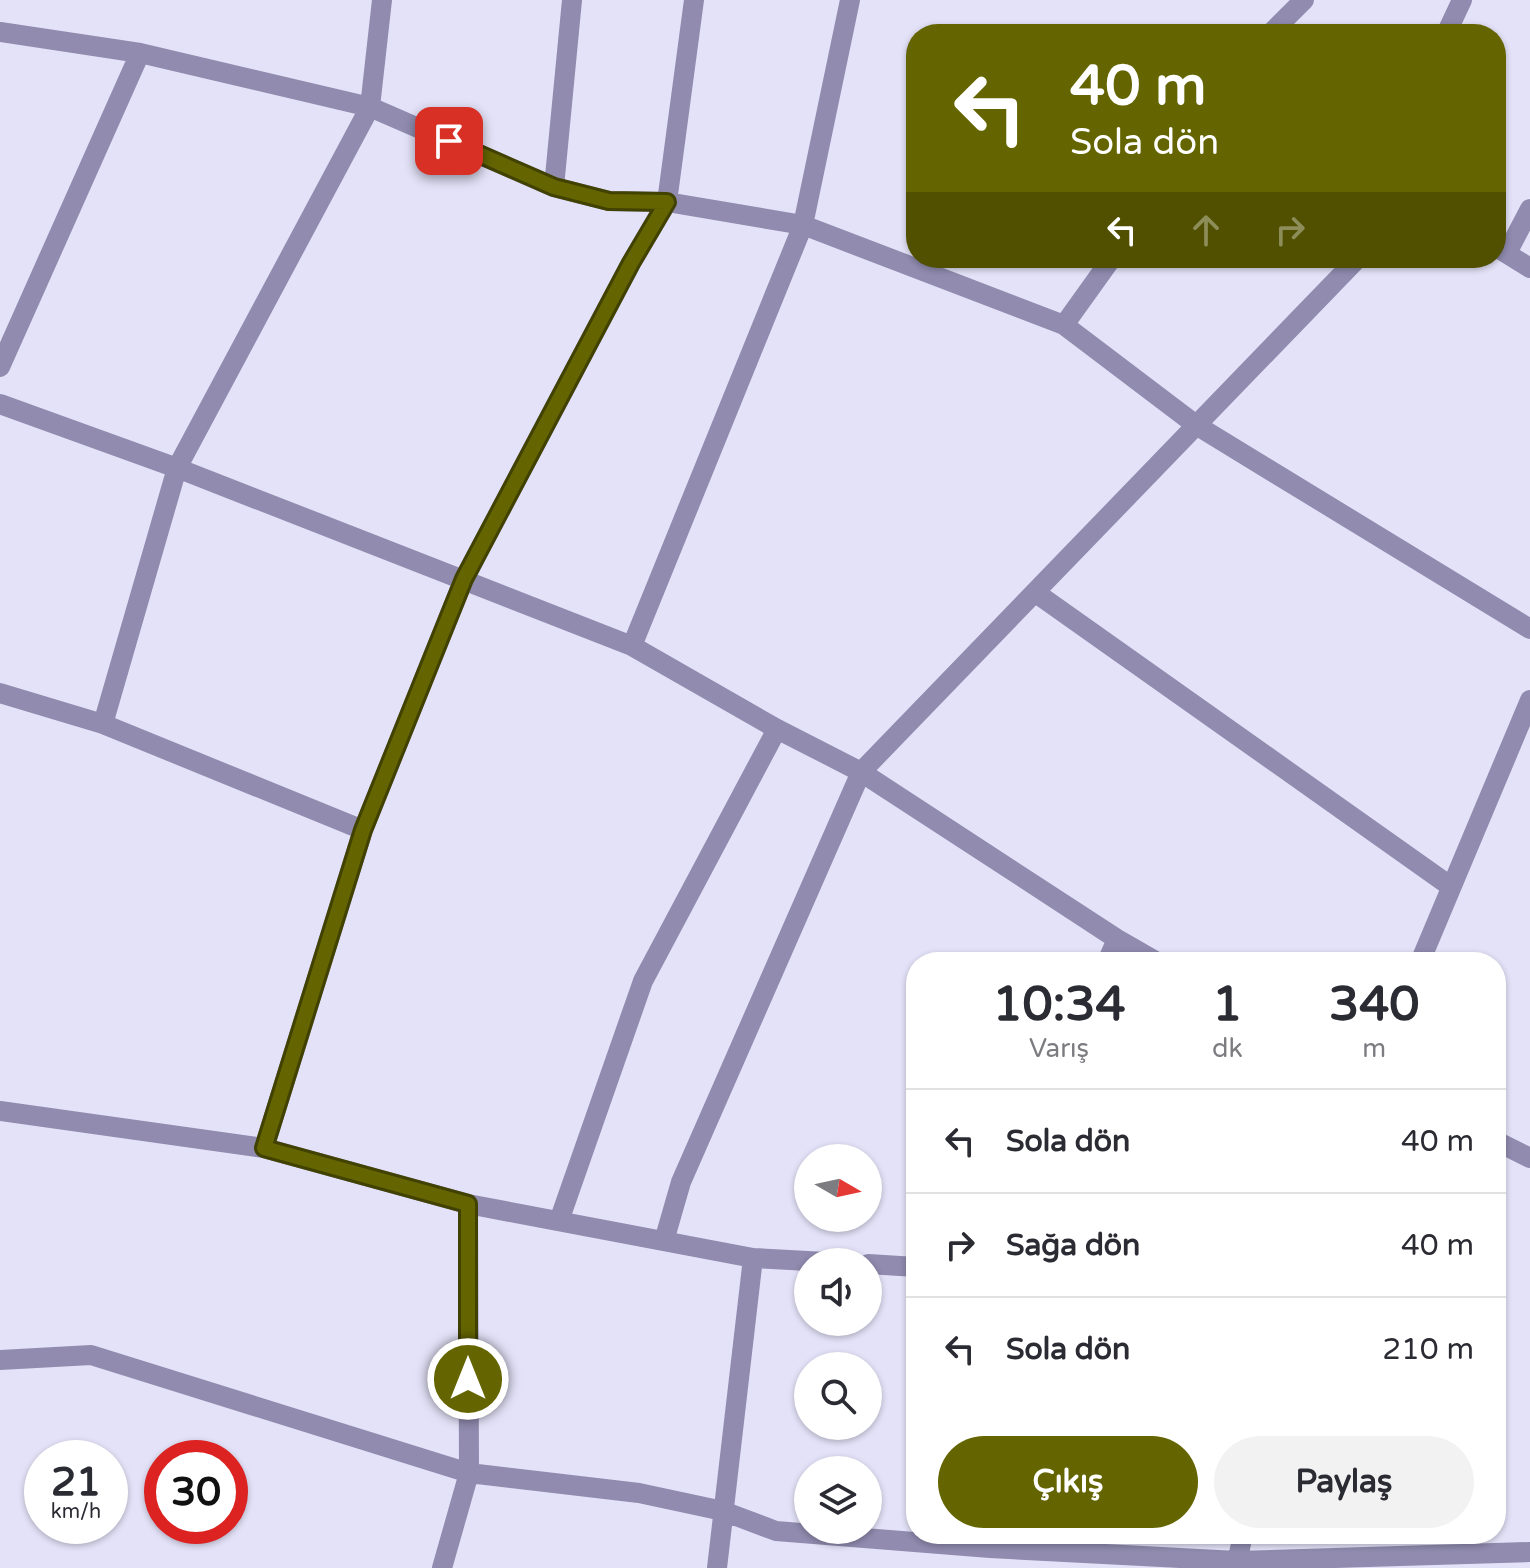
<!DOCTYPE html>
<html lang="tr">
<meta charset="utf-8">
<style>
:root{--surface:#fff;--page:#f2f2f3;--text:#2b2b33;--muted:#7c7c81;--line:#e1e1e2;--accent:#646500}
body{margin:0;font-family:"Varela Round",sans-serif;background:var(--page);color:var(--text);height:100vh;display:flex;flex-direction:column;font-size:30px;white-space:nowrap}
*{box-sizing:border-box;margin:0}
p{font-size:26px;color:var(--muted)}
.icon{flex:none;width:44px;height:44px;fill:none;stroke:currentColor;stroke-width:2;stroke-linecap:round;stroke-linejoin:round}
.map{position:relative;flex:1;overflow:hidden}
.panel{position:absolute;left:906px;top:952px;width:600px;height:592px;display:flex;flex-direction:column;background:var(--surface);border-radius:32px;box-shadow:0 2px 6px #0004}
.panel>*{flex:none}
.banner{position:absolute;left:906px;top:24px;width:600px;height:244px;border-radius:32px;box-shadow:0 2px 6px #0004;background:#646500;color:#fff;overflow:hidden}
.needle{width:52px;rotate:99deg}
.tools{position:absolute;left:794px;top:1144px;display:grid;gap:16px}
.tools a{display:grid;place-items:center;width:88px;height:88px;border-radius:50%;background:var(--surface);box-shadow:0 2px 6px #0004;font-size:40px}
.speed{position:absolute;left:24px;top:1440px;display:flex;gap:16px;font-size:40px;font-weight:700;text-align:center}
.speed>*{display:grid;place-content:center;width:104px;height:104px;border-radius:50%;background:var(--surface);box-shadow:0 2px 6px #0004;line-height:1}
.speed small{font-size:20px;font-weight:400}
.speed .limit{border:12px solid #d22;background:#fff;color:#111}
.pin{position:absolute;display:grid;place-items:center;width:68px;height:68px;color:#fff;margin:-34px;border-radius:16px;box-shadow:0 4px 12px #0006}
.me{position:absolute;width:88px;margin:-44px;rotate:0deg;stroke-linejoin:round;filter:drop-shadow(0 0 6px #0008)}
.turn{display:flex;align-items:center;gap:28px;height:168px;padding:0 32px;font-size:36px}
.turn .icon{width:104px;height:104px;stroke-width:2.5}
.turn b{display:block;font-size:56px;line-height:68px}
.lanes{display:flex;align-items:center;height:76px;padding:0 32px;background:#0003;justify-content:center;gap:40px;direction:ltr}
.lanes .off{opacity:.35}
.eta{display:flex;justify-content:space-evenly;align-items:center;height:136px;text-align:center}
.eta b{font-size:48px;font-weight:800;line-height:56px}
.action{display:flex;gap:16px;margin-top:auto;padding:16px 32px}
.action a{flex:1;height:92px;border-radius:48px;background:var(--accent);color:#fff;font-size:32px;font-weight:800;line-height:92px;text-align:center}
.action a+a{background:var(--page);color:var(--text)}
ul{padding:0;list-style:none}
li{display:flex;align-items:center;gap:24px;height:104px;padding:0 32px;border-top:2px solid var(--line)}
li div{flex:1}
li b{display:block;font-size:30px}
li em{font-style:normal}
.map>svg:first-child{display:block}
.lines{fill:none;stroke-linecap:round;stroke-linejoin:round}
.minor{stroke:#908baf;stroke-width:20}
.route-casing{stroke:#414200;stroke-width:20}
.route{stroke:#646500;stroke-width:14}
</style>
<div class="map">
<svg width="1530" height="1568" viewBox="0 0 1530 1568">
<rect width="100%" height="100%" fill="#e4e2f8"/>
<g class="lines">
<!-- minor -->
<path class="minor" d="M0,32L140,53L370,107L554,187L609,201L667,202L803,225L1064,325L1196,425L1530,629
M1270,34L1304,0
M1446,34L1462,0
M554,187L572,0
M1496,247L1530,268
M1507,253L1530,209
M1064,325L1112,258
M0,367L140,53
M0,404L177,468L632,646L777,729L861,772L1117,939L1157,962
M1036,593L1450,886
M632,646L803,225L850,0
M0,693L103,724L363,830
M103,724L177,468L370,107L382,0
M1107,962L1117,939
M1420,962L1530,700
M0,1111L264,1148L468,1204L753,1258L826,1262
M1496,1141L1530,1158
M264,1148L363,830L464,579L631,263L667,202L694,0
M559,1221L643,981L777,729
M664,1241L681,1182L861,772L1358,258
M868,1264L916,1267
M0,1360L91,1355L469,1473L639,1493L723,1511L776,1531L990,1548L1237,1561L1530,1552
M442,1568L469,1473L468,1204
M717,1568L753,1258
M1236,1568L1243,1534"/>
</g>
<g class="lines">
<defs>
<path id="route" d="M449,141L554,187L609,201L667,202L631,263L464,579L363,830L264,1148L468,1204V1379"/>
</defs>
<!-- route casing -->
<use href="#route" class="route-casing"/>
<!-- route -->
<use href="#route" class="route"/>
</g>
</svg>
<div class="tools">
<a><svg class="needle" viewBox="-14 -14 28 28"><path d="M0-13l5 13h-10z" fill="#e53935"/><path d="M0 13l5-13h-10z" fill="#7c7c81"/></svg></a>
<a><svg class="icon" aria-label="sound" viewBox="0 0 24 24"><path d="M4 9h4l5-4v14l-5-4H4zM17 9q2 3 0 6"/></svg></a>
<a><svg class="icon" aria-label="search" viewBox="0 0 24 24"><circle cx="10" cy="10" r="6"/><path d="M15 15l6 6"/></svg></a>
<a><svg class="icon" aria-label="layers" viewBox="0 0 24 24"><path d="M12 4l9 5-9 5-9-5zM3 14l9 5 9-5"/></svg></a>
</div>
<div class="speed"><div>21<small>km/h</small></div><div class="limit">30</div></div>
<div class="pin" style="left:449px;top:141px;background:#d93025"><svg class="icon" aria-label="arrive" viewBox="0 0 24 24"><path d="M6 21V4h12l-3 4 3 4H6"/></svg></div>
<svg class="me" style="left:468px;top:1379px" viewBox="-20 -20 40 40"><circle r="17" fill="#646500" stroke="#fff" stroke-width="3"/><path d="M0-11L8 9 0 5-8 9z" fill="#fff"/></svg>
<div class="banner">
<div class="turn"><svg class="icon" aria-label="left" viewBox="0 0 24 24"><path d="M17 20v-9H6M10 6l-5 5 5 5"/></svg><div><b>40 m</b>Sola dön</div></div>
<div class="lanes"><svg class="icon" aria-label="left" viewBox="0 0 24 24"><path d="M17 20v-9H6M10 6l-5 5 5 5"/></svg><svg class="icon off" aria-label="ahead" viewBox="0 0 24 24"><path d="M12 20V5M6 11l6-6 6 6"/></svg><svg class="icon off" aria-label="right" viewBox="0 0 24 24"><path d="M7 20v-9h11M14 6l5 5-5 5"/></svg></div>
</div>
<section class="panel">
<div class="eta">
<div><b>10:34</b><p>Varış</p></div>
<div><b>1</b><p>dk</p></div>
<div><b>340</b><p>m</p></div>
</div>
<ul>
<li><svg class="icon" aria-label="left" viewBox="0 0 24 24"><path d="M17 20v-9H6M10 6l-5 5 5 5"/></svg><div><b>Sola dön</b></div><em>40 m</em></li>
<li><svg class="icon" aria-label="right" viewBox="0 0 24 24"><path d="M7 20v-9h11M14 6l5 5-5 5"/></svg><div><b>Sağa dön</b></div><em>40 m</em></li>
<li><svg class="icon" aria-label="left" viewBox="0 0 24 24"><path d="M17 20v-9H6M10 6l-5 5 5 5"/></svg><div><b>Sola dön</b></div><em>210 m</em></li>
</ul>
<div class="action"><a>Çıkış</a><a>Paylaş</a></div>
</section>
</div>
